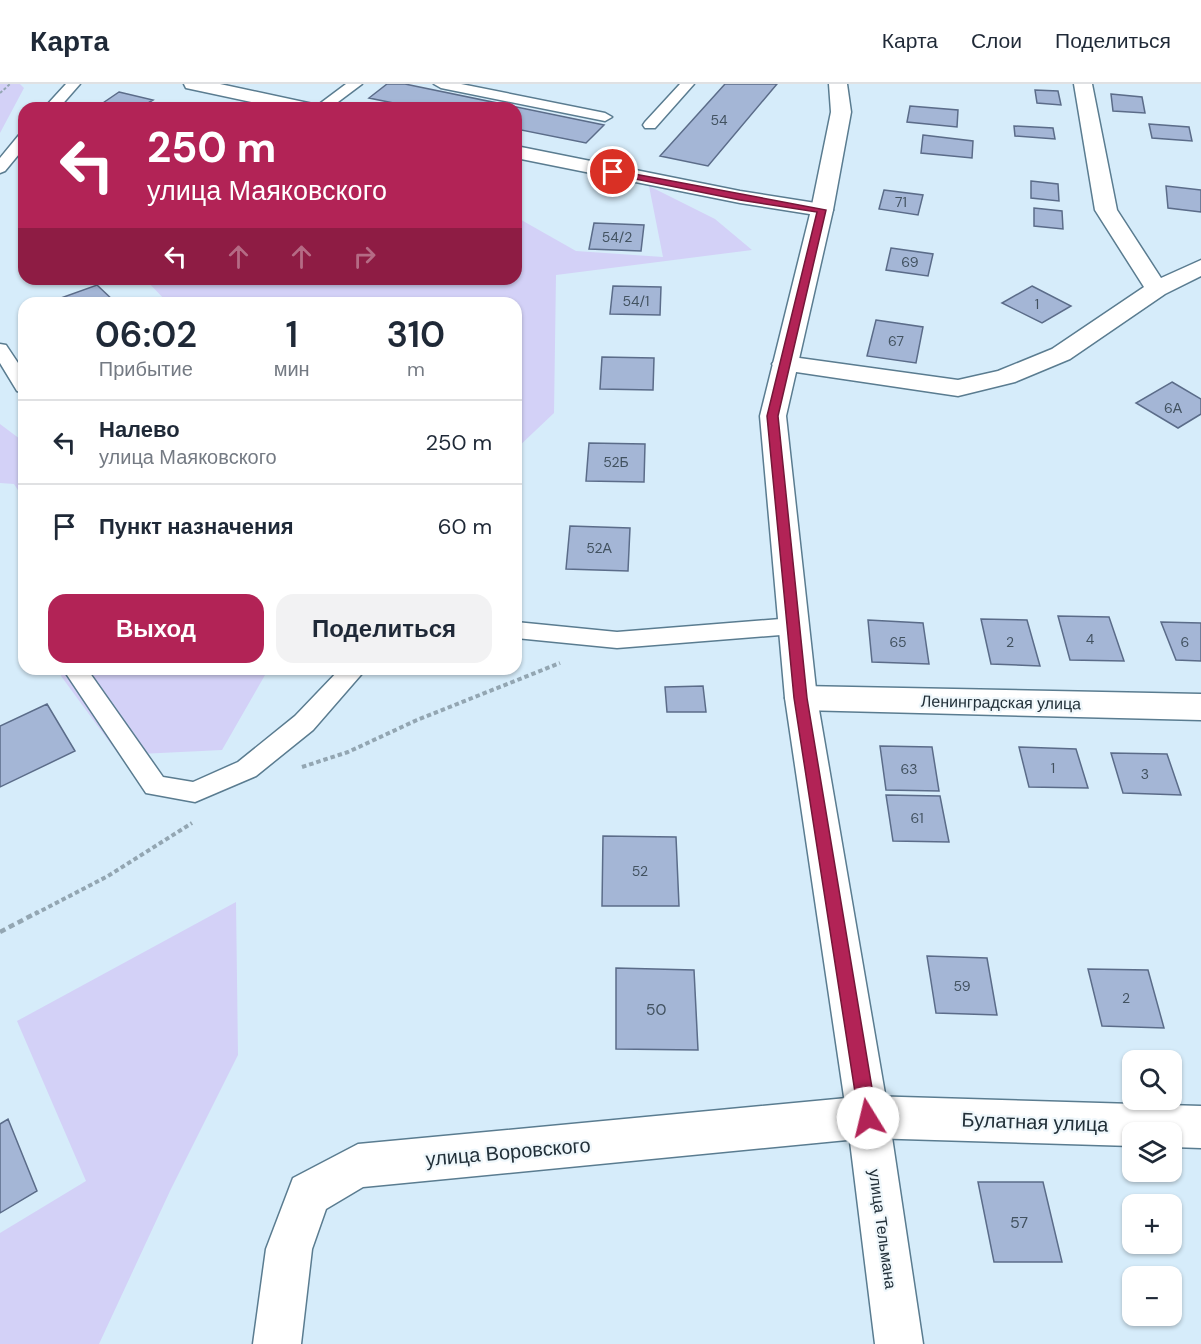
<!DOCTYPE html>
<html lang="ru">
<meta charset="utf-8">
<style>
:root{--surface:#fff;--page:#f2f2f3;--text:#1f2937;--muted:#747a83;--line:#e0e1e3;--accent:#b22356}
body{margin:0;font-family:"DM Sans",sans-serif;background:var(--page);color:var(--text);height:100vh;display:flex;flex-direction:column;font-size:22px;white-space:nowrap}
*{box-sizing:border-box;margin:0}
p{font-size:20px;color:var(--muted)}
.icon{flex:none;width:33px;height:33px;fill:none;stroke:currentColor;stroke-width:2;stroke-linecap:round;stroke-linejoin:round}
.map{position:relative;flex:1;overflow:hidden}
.details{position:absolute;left:18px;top:213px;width:504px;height:378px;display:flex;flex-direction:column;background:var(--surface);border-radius:18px;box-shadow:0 2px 4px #0004}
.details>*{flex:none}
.top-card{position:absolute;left:18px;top:18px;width:504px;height:183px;border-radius:18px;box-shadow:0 2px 4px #0004;background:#b22356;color:#fff;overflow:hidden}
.buttons{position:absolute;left:1122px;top:966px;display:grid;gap:12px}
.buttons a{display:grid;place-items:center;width:60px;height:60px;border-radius:12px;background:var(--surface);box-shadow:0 2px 4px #0004;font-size:30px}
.pin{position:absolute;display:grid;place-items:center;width:51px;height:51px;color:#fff;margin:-26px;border:3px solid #fff;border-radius:50%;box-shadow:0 2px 6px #0007}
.me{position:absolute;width:66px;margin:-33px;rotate:351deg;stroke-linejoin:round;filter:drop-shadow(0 0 4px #0008)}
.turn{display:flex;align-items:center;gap:21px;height:126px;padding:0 30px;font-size:27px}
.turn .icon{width:78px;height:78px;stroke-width:2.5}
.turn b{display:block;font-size:42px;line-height:51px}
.lanes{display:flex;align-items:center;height:57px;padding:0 30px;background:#0003;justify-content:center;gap:30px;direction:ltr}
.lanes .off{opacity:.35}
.eta{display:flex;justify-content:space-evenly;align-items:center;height:102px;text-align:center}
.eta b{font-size:36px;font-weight:600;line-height:42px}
.action{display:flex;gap:12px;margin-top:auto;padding:12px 30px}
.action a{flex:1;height:69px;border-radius:18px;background:var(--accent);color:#fff;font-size:24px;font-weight:600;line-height:69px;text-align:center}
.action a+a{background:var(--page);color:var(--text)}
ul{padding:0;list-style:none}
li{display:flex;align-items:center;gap:18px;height:84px;padding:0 30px;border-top:2px solid var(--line)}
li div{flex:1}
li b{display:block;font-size:22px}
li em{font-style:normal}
header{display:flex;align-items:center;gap:36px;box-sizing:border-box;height:84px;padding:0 30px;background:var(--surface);border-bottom:2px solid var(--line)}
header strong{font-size:28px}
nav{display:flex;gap:33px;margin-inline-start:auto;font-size:21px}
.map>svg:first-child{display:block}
.green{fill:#d3d1f7}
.building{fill:#a4b6d6;stroke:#5b6c89;stroke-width:1.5}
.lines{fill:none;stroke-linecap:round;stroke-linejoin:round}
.service-casing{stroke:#5a7c90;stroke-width:3}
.minor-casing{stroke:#5a7c90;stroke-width:3}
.tertiary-casing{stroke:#5a7c90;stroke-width:3}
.path-far2{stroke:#93a6b2;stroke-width:2;stroke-dasharray:3 2;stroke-linecap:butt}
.path-far1{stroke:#93a6b2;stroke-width:4;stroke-dasharray:4.5 3;stroke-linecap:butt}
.path{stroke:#93a6b2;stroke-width:4.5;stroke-dasharray:6 4;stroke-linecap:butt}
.service{fill:#fff;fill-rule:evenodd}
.minor{fill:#fff;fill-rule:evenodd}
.tertiary{fill:#fff;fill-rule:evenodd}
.route{fill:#b22356;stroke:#741738;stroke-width:1.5}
.labels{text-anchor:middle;stroke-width:4.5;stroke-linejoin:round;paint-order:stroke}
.number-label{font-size:14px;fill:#425260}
.street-label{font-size:16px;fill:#223039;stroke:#eff7fb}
.near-number-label{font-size:16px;fill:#425260}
.near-street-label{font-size:20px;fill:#223039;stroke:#eff7fb}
</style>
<header>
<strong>Карта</strong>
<nav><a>Карта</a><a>Слои</a><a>Поделиться</a></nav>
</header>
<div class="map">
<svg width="1201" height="1260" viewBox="0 0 1201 1260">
<rect width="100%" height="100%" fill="#d6ecfa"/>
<!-- green -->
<path class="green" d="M0,0H20L24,4L0,49Z
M649,102L715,135L752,166L556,191L554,329L516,365V219H168L145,195H516V133L576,167L663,173Z
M0,340L24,358V415L14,400L0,399Z
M60,585H263L265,591L222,666L119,671L61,592Z
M236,818L238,971L170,1107L99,1260H0V1149L86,1097L17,937Z"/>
<!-- building -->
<path class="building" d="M387,0H405L604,41L586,59L516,45V24H418L369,14Z
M725,0H777L708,82L660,72Z
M1035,6L1058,7L1061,21L1037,19Z
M119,8L153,16L140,24L97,23Z
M1111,10L1142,13L1145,29L1113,27Z
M910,22L958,26L957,43L907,38Z
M1149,40L1189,43L1192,57L1152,54Z
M1014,42L1053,44L1055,55L1015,52Z
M923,51L973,57L972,74L921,69Z
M1031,97L1058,100L1059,117L1031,114Z
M1166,102L1201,106V128L1168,124Z
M884,106L923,111L918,131L879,125Z
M1034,124L1062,127L1063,145L1034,142Z
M594,139L644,141L641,167L589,165Z
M891,164L933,170L928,192L886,186Z
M97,201L116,219H47Z
M613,202L661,203L660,231L610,230Z
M1032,202L1071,222L1042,239L1002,219Z
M876,236L923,243L916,279L867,272Z
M602,273L654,274L653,306L600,305Z
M1172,298L1201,315V330L1178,344L1136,319Z
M589,359L645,360L644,398L586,397Z
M570,442L630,444L628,487L566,485Z
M1058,532L1109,533L1124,577L1070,576Z
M981,535L1027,536L1040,582L991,580Z
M868,536L923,539L929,580L872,578Z
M1161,538L1201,539V577L1176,576Z
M703,602L706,628H667L665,603Z
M47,620L75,667L0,703V642Z
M880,662L932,663L939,707L886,706Z
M1019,663L1076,665L1088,704L1029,703Z
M1111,669L1167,670L1181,711L1123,709Z
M886,711L940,712L949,758L893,757Z
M603,752L676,753L679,822H602Z
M927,872L987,874L997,931L936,929Z
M616,884L694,886L698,966L616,965Z
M1088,885L1148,886L1164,944L1102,942Z
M8,1035L37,1107L0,1129V1040Z
M978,1098H1043L1062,1178H994Z"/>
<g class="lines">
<defs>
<path id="service" d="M66,0H80L59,24H44Z
M346,0H362L330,24H314Z
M434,0H461L605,29L612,33L605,37L441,4Z
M680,0H694L655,44H645L643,41L645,38Z
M24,50V64L5,87L0,89V74L19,51Z
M0,260L6,261L24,288V309L17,307L0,279Z
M793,534L801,536L804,542L801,548L793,550L617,564L516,554V538L617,548Z
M63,585H87L163,693L193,698L238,678L295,632L340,585H366L313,646L256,692L195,718L146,709Z"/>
<path id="minor" d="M184,0H220L313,20L316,24H279L186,4Z
M1074,0H1092L1117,126L1161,194L1201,176V192L1165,210L1070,275L1015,298L958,312L776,285L772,280L776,275L785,272L958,296L998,287L1052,265L1144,203L1095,126Z
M516,62L740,107L822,120L830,121L833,126L830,131L822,132L740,119L516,74Z
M801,602L1201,610V636L801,626L789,623L785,614L789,605Z
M868,1012L1201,1022V1064L1172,1063V1048H1132V1062L868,1054L363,1103L326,1125L312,1165L301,1260H253L266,1165L293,1094L358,1060Z"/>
<path id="tertiary" d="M829,0H847L851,28L833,126L786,332L817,614L889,1033L923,1260H875L847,1033L785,614L760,332L811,126L831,28Z"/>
</defs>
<!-- service casing -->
<use href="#service" class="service-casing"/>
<!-- minor casing -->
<use href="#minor" class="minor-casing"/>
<!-- tertiary casing -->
<use href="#tertiary" class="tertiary-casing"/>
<!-- path-far2 -->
<path class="path-far2" d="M0,9L10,0"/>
<!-- path-far1 -->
<path class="path-far1" d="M302,683L348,668L417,636L560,579
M35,830L108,792L192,739"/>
<!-- path -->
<path class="path" d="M0,848L38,828"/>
<!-- service -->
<use href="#service" class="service"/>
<!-- minor -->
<use href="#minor" class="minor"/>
<!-- tertiary -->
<use href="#tertiary" class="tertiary"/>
</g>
<!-- route -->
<path class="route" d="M613,86L826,126L778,332L807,614L877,1034L874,1040L868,1042L862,1040L859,1034L794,614L767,332L817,128L740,116L610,90V87Z"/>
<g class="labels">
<!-- number labels -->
<g class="number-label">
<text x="719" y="41">54</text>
<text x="901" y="123">71</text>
<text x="617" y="158">54/2</text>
<text x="910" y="183">69</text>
<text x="636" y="222">54/1</text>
<text x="1037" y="225">1</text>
<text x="896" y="262">67</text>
<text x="1173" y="329">6А</text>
<text x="616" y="383">52Б</text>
<text x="599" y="469">52А</text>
<text x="1090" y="560">4</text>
<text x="898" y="563">65</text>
<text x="1010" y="563">2</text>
<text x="1185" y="563">6</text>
<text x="1053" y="689">1</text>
<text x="909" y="690">63</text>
<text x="1145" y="695">3</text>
<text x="917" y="739">61</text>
<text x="640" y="792">52</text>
<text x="962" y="907">59</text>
<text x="1126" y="919">2</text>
</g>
<!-- street labels -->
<g class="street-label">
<text transform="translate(1001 618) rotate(1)" y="6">Ленинградская улица</text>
<text transform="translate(883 1145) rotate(82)" y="6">улица Тельмана</text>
</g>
<!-- near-number labels -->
<g class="near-number-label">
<text x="656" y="931">50</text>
<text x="1019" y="1144">57</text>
</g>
<!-- near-street labels -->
<g class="near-street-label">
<text transform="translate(1035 1038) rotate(2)" y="7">Булатная улица</text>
<text transform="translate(508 1068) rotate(-5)" y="7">улица Воровского</text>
</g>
</g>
</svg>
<div class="buttons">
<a><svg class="icon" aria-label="search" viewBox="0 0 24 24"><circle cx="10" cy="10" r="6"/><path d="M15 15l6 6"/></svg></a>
<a><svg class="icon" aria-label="layers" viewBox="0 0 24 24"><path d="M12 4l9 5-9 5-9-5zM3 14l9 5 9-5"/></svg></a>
<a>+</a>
<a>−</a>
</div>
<div class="pin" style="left:613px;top:88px;background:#d93025"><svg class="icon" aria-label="arrive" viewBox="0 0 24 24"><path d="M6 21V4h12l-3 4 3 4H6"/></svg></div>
<svg class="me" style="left:868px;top:1034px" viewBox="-20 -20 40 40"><circle r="19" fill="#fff"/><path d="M0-13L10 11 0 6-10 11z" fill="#b22356"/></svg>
<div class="top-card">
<div class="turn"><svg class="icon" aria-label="left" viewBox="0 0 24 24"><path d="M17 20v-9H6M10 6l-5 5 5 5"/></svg><div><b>250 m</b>улица Маяковского</div></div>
<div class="lanes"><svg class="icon" aria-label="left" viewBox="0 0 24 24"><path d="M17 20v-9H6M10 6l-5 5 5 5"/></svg><svg class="icon off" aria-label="ahead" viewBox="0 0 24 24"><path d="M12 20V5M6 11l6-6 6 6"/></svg><svg class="icon off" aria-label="ahead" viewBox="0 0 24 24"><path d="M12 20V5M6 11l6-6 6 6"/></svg><svg class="icon off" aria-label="right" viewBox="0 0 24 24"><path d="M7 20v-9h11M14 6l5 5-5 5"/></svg></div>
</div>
<section class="details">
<div class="eta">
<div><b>06:02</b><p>Прибытие</p></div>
<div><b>1</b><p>мин</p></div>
<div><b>310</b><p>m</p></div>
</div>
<ul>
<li><svg class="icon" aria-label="left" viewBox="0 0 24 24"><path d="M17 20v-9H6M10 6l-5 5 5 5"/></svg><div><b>Налево</b><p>улица Маяковского</p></div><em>250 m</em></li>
<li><svg class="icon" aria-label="arrive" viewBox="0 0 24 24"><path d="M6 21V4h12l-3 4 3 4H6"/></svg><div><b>Пункт назначения</b></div><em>60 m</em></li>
</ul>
<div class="action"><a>Выход</a><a>Поделиться</a></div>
</section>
</div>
